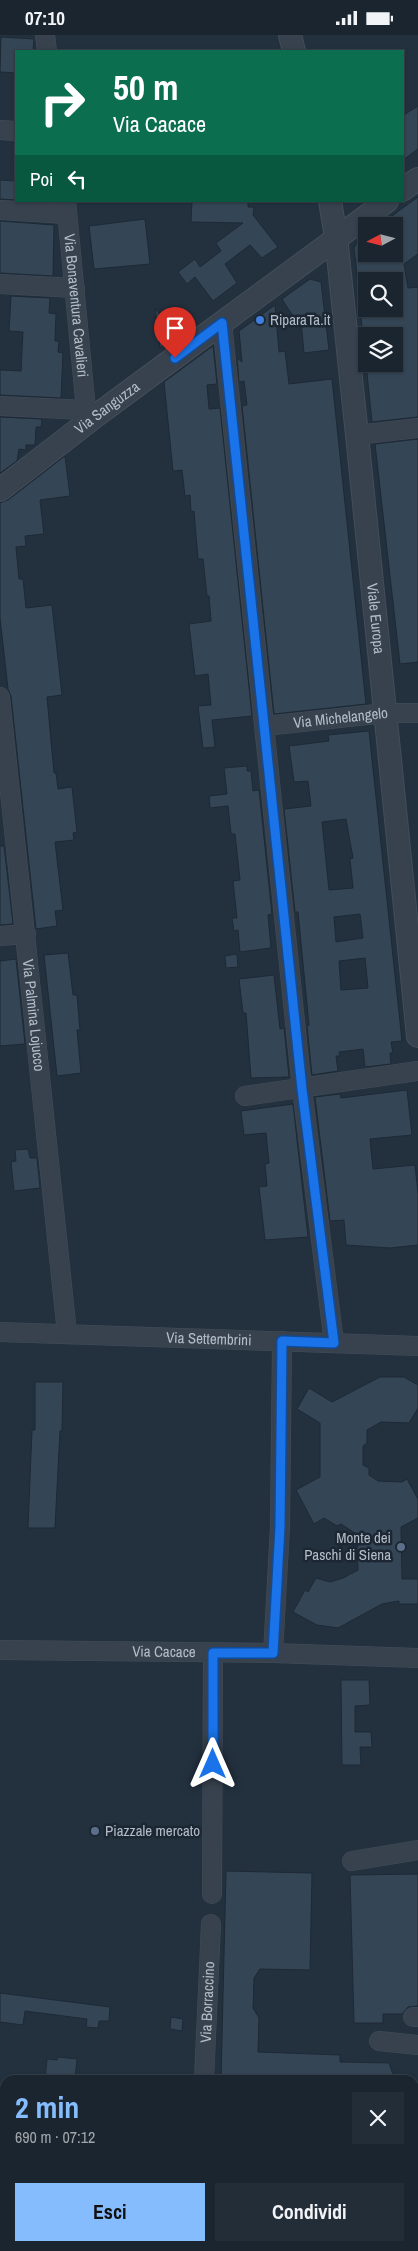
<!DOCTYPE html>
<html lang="it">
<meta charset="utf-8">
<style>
:root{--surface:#1a252f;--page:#232d37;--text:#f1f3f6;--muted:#9fa5aa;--line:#38424b;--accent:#85bcfd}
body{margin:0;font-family:"Archivo Narrow",sans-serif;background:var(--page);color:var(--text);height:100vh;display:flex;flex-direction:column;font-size:19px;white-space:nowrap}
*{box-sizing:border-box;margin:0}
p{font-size:16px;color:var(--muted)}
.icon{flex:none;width:28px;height:28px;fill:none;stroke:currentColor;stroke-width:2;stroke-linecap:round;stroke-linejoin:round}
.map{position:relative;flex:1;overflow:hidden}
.sheet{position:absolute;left:0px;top:2040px;width:419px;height:176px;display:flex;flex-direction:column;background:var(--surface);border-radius:15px 15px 0 0;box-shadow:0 1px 4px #0004,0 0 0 1px var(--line)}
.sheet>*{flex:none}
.hud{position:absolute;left:15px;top:15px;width:389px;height:152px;border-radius:0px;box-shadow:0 1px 4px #0004,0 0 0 1px var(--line);background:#0b6e4f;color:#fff;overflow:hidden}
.needle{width:32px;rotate:263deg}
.controls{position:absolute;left:358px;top:182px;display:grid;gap:10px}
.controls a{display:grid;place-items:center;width:45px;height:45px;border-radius:0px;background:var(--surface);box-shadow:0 1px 4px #0004,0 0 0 1px var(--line);font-size:25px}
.pin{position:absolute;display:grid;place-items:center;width:42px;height:42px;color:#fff;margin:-51px -21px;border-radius:50% 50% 50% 0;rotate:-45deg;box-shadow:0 0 5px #0007}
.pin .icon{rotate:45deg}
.me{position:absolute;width:55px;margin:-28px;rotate:0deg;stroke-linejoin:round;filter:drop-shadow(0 0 4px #0008)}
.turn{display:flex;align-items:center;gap:18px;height:105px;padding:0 15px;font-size:22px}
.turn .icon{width:65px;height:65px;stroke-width:2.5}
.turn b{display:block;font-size:35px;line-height:42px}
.then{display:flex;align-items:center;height:48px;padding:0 15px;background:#0003;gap:10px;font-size:19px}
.round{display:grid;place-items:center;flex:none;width:52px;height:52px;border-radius:0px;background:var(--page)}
.overview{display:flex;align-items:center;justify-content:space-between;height:85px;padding:0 15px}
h1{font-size:30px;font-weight:800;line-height:38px;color:var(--accent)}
.action{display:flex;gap:10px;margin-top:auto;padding:10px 15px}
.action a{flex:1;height:58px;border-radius:0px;background:var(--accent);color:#111;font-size:20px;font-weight:800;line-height:58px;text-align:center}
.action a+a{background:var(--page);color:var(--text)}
.status{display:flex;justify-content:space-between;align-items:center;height:35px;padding:0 25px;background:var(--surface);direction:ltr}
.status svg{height:14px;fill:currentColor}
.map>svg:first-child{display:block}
.building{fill:#344555;stroke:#1e2935;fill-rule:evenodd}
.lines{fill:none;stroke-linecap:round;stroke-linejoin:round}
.minor-casing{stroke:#434e5a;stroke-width:20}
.tertiary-casing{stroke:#434e5a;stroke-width:24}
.minor{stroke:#37424e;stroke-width:19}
.tertiary{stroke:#37424e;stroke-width:22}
.route-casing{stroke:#114b97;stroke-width:12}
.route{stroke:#1a73e8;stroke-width:9}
.shop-dot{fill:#3f7fe0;stroke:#1c2733;stroke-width:2}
.service-dot{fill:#5c6f8a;stroke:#1c2733;stroke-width:2}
.labels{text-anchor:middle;stroke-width:5;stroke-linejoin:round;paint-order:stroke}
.street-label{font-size:15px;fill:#b3bdca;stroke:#1c2733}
.poi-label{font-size:15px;fill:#b3bdca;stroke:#1c2733;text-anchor:start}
</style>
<div class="status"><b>07:10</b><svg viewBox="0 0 49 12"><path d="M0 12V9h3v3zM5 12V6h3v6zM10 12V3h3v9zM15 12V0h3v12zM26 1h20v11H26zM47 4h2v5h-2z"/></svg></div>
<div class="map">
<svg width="418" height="2216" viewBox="0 0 418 2216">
<rect width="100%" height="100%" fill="#23313f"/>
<!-- building -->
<path class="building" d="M1,2L34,4L33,16H16V38L0,37Z
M418,71V114L402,126V81Z
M0,145L16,146V165L0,164Z
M418,162V219L404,229L408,253L418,252V382L372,387L366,329H394V301H363L360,274H394V246L358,248L354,213L359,203L366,198V219H394V191H378Z
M192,166H248V172H254L253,180L278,212L262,223L250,210L225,229L237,248L213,266L195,242L187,249L178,237L195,224L200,232L221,216L216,208L243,188L191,187Z
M145,184L150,229L94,234L89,191Z
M0,186L54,190L53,241L0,238Z
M310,244L321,247L329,315L304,318L301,286H296L282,264Z
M11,261L50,263L49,278L56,279L55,306H59L58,317L63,318L61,363L0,360V335L21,336L23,297L9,296Z
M275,270L279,317L285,316L289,349L332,344L366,669L274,679L242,371L247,370L244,346L239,347L237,323L242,327L239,296Z
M155,273L176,301L160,313Z
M213,311L217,349L207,350L209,374L220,373L252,681L212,685L215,712L203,713L198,671L211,670L208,639L195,641L189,589L211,586L209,561H207L203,524H198L194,476L191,477L190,460L185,461L182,435L173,436L164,347Z
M0,382L42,384L41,392H36L35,410H26V415L19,414L17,426L0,438Z
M418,404V627L400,629L375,409Z
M65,421L70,461L40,465L44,499L25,501L26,511L16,512L19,544H23L26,573L52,570L62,660L47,662L54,738H56L58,754L72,752L77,797L73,798L74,805L55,807L63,875L55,876L57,891L36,894L11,661L8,654L0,583V468L8,465Z
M369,696L402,1006L391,1007L393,1018H390L391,1029L365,1032L363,1014L339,1017L340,1021H336L338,1036L312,1040L307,991L309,990L298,877H295L284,774L311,771L308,746L294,747L289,711L329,706L328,700ZM346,784L353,823L350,824L353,853L329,855L322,787ZM360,879L363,903L336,907L334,882ZM365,923L368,953L341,955L339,926Z
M247,731V736H251L253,756L259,755L272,879L268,880L271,913L240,917L238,895L234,896L232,883H237L233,846L240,845L235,799H231L228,771L210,773L209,761L227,759L224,733Z
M0,811H4L13,889L0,890Z
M68,918L73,960H77L80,995H77L81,1038L57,1041L44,920Z
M237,919L238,932L226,933L225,921Z
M16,924L25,1009L0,1011V926Z
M274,940L280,994L284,993L289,1042L251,1043L246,978H243L239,944Z
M407,1055L412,1100L370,1104L373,1134L415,1130L418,1158V1210L390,1213L346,1210L344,1185L330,1186L315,1062L340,1059L341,1063Z
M293,1069L308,1202L265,1205L259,1152L267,1151L265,1129L269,1128L266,1098L244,1100L241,1076Z
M28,1114L30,1123H37L40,1153L14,1156L11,1127L16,1126L15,1115Z
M380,1342H404L418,1350V1373L409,1388L381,1387L367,1395V1408L363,1411V1430L369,1433V1440L378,1446L402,1447L407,1444L418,1464V1483L401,1492L402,1544H418V1569H399V1566L382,1569L338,1593L317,1590L293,1577L305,1555L308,1557L316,1543L330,1547L343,1543L358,1535L357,1512L364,1504L341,1489L337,1491L324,1483L314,1489L296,1455L320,1442V1388L297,1374L309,1353L332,1367Z
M35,1347H63L62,1396H60L55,1493H28L32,1395H35Z
M341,1645H369L370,1670L355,1671V1697H371L372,1712H360L361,1730H342Z
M226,1836L312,1838L310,1935L260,1934L254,1943L253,1973L259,1983L258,2017L340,2020V2027L389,2028L395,2045H221Z
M418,1839V1971L408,1972L402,1979H383V1988H354L350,1840Z
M0,1958L110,1972L109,1986H99L98,1993L86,1992L87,1984L25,1976L23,1990L0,1987Z
M171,1982L183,1984L182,1996L170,1994Z
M58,2022L77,2024L75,2045H45L47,2024L57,2025Z"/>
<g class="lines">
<defs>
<g id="minor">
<path d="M45,0L47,16"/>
<path d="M0,95L16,96"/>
<path id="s1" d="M66,166L86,375"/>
<path d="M0,175L67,179"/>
<path d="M0,249L75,253"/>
<path d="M222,288L302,1054L334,1308"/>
<path d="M0,371L86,375L96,379"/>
<path d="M357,400L418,393"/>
<path id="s2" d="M0,662L67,1298"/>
<path id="s3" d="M265,691L386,678H418"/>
<path d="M0,901L26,899"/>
<path d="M245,1061L418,1036"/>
<path id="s4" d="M0,1297L418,1311"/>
<path id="s5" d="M0,1615L273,1618L418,1623"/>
<path d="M273,1618L280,1492L282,1306"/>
<path d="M352,1826L418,1815"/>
<path d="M212,1859L213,1618"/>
<path d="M413,1982H418"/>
<path d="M379,2006L418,2010"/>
<path id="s6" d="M204,2045L211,1889"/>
<path d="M414,2084L418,2072"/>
<path d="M0,2090L5,2091"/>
<path d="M414,2114L418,2115"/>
</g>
<g id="tertiary">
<path d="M290,0L294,16"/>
<path d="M402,155L418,144"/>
<path id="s7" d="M330,166L336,202L357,400L418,1001"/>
<path id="s8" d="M0,455L97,380L387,166"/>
<path d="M414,2206L418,2193"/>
</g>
</defs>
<!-- minor casing -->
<use href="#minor" class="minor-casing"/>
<!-- tertiary casing -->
<use href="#tertiary" class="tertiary-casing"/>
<!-- minor -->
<use href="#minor" class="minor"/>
<!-- tertiary -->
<use href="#tertiary" class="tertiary"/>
</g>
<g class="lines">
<defs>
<path id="route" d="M175,323L222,288L302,1054L334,1308L282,1306L280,1492L273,1618H213V1729"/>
</defs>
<!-- route casing -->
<use href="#route" class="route-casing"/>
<!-- route -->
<use href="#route" class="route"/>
</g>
<!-- markers -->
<circle class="shop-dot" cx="260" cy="285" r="5"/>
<g class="service-dot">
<circle cx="401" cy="1512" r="5"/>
<circle cx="95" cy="1796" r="5"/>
</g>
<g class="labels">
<!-- street labels -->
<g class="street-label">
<text dy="5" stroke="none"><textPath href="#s1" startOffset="105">Via Bonaventura Cavalieri</textPath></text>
<text dy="5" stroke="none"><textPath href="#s8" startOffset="135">Via Sanguzza</textPath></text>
<text dy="5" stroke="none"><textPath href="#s7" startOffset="420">Viale Europa</textPath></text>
<text dy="5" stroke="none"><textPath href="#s3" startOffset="76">Via Michelangelo</textPath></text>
<text dy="5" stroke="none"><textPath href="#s2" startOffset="320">Via Palmina Lojucco</textPath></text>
<text dy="5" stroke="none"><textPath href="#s4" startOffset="209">Via Settembrini</textPath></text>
<text dy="5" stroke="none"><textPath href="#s5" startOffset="164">Via Cacace</textPath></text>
<text dy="5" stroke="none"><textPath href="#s6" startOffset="78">Via Borraccino</textPath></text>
</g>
<!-- poi labels -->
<g class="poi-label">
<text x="270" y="290">RiparaTa.it</text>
<text x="391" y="1508" text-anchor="end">Monte dei<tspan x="391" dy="17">Paschi di Siena</tspan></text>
<text x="105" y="1801">Piazzale mercato</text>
</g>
</g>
</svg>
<div class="controls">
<a><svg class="needle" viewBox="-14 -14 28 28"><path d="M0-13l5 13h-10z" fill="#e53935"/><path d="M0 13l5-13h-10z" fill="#9fa5aa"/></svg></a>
<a><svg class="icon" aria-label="search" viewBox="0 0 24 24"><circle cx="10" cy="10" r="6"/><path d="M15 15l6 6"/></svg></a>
<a><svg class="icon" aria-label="layers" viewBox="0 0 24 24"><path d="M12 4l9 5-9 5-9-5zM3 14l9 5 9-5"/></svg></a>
</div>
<div class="pin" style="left:175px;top:323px;background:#d93025"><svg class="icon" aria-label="arrive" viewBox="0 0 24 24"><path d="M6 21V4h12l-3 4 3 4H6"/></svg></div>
<svg class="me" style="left:213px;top:1729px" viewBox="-20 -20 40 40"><path d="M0-17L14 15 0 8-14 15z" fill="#1a73e8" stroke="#fff" stroke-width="4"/></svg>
<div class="hud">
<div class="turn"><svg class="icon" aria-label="right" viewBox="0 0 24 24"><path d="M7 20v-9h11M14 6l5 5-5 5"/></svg><div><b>50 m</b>Via Cacace</div></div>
<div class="then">Poi<svg class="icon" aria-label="left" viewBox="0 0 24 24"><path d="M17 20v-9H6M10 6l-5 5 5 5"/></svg></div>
</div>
<section class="sheet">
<div class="overview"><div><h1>2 min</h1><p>690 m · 07:12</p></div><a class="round"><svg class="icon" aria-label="close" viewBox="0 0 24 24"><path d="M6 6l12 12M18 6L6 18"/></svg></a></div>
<div class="action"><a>Esci</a><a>Condividi</a></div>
</section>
</div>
